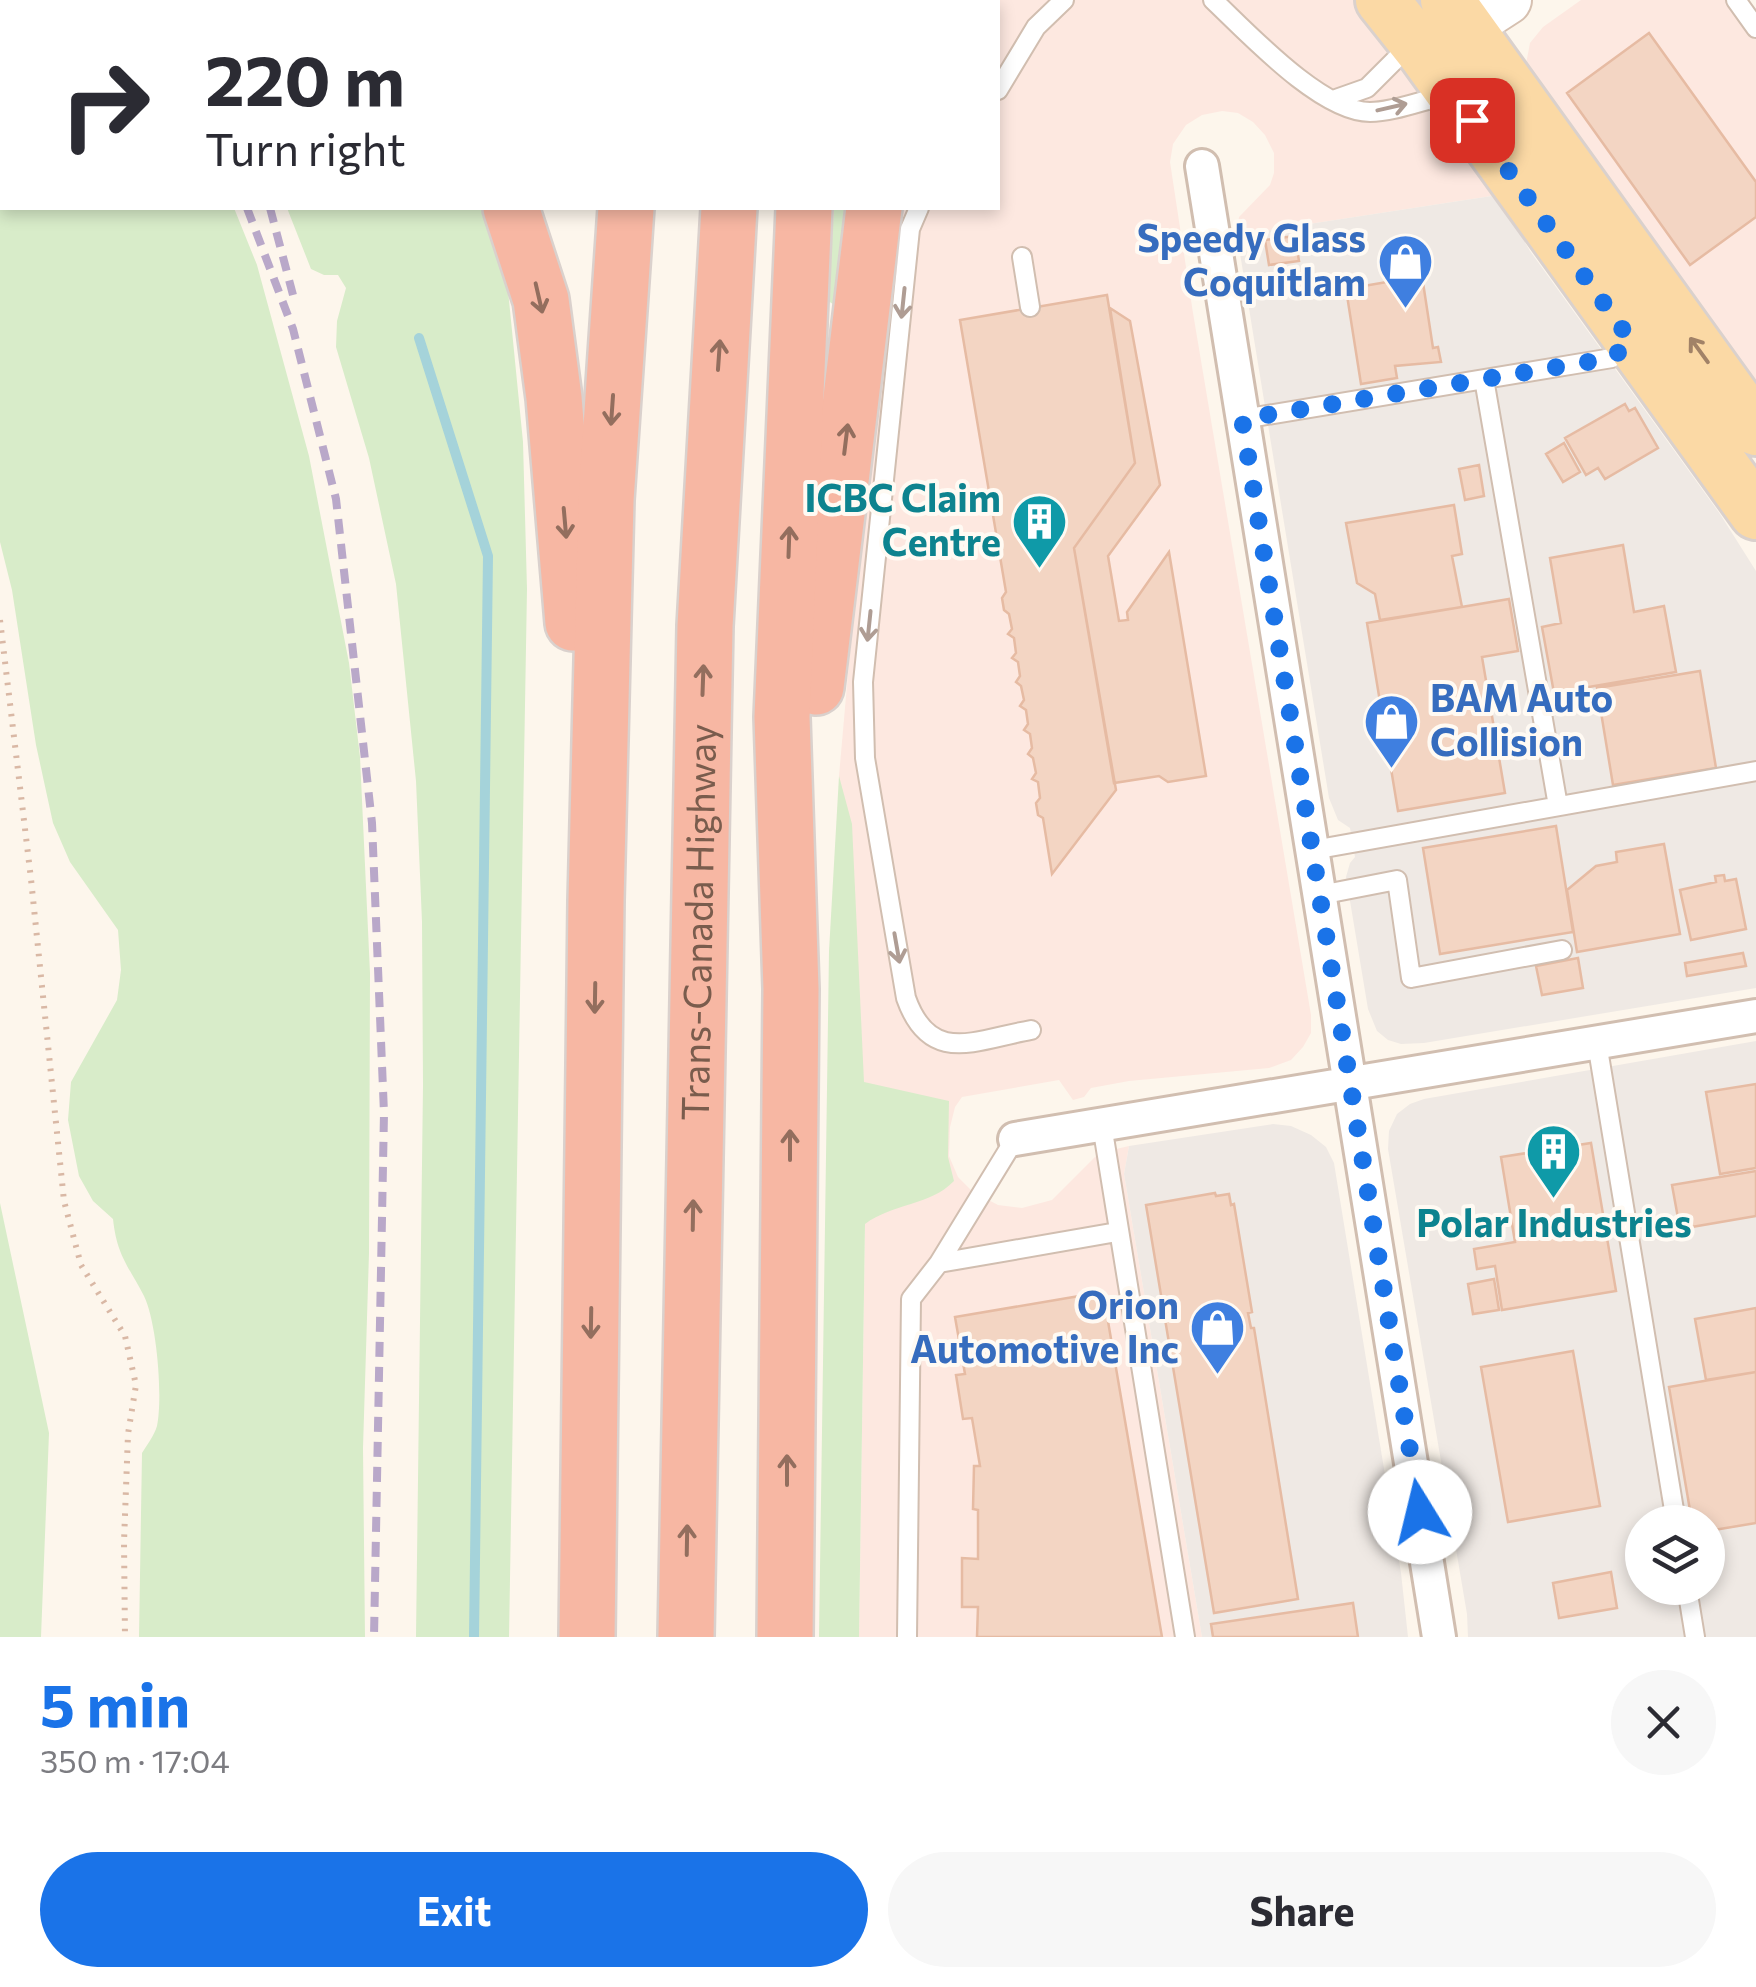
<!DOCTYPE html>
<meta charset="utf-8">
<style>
:root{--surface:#fff;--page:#f7f7f7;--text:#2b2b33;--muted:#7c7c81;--accent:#1a73e8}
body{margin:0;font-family:Commissioner,sans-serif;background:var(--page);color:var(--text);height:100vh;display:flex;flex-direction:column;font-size:38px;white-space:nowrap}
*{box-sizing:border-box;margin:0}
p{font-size:32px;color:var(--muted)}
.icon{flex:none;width:55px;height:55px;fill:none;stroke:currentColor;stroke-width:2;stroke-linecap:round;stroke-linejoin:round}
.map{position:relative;height:1637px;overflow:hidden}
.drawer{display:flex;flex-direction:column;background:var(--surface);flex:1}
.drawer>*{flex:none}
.guide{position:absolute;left:0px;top:0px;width:1000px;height:210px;box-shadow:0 5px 15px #0003;background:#fff;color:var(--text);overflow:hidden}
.fabs{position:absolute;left:1625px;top:1505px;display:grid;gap:20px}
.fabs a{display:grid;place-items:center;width:100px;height:100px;border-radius:50%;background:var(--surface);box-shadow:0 5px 15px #0003;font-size:50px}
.pin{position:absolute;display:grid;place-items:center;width:85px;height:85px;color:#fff;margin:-42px;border-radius:20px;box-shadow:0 5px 15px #0006}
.me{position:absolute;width:110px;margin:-55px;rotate:351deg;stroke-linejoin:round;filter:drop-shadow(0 0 8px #0008)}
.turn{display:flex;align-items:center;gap:35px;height:210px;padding:0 40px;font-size:45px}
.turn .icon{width:130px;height:130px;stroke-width:2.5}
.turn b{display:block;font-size:70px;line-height:85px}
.round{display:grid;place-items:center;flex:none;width:105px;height:105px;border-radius:52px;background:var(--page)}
.summary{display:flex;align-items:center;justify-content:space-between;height:170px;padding:0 40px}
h1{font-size:60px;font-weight:700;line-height:75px;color:var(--accent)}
.primary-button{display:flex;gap:20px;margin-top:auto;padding:20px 40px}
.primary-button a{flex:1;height:115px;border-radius:60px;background:var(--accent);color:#fff;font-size:40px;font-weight:700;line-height:115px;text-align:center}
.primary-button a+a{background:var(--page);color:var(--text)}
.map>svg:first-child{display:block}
.commercial{fill:#fde8e0}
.industrial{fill:#efe9e4;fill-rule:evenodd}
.green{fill:#d8ecc9}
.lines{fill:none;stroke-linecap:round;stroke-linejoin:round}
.stream{stroke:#a5d3da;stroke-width:10}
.building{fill:#f3d5c3;stroke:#e6bba3;stroke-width:2.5}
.service-casing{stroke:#d1beb0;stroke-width:22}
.minor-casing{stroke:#d1beb0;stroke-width:38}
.secondary-casing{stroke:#d6c0b0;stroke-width:52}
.primary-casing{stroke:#dad1cd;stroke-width:58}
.motorway-casing{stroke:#dad1cd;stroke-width:60}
.path{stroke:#d9b8a5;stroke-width:6;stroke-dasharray:2.5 8;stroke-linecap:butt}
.service{stroke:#fff;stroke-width:18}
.minor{stroke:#fff;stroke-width:32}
.secondary{stroke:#fff;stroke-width:48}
.primary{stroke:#fbd9a5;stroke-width:52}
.motorway{stroke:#f7b7a3;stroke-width:55}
.rail{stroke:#b9a8c9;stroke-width:8;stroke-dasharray:15 10;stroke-linecap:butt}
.oneway{stroke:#af9d94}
.oneway2{stroke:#936e5e}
.oneway3{stroke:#a18267}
.route{stroke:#1a73e8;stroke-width:18;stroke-dasharray:0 32.4}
.labels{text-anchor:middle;stroke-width:8;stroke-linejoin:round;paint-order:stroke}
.shop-label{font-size:38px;font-weight:bold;fill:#366cbe;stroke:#fffaf3;text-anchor:end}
.culture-label{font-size:38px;font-weight:bold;fill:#0d838f;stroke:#fffaf3;text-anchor:end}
.street-label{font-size:38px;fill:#7a5c4d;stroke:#fffaf3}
</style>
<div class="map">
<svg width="1756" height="1637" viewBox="0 0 1756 1637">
<rect width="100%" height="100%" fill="#fdf6ec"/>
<!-- commercial -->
<path class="commercial" d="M929,0H1360L1498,195L1237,235L1239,217L1270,185L1274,173V153L1265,135L1253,122L1238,113L1222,111L1202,115L1186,125L1173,144L1170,162L1193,313L1311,1015V1033L1303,1047L1291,1060L1269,1068L1129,1081L1091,1088L1084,1097L1073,1100L1059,1080L962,1097L955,1107L950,1127L949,1156L958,1177L973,1192L998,1205L1022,1208L1052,1200L1099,1153L1129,1146L1124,1174L1202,1637H859L865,1224L839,776L853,617L900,208H998V2H928Z
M1581,0H1744L1756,17V402L1529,84L1526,64L1530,43L1543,27Z"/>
<!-- industrial -->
<path class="industrial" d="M1498,195L1530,251L1720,514L1756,571V988L1424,1043L1401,1044L1388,1040L1377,1031L1368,1009L1346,877L1350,863L1355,857L1350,828L1338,820L1329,798L1237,235Z
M1756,1041V1637H1468L1467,1614L1388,1149L1389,1131L1397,1114L1410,1104L1424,1099ZM1642,1522H1708V1588H1642Z
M1273,1124L1291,1126L1311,1135L1326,1147L1334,1163L1401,1573L1408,1637H1202L1124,1174L1129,1146Z"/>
<!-- green -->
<path class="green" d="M0,0H140L141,2H2V208H234L257,265L309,456L349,663L360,757L370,973L369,1253L363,1448L365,1637H139L142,1453C147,1445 154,1436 157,1426C163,1397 157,1323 144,1296C128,1265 117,1256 113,1219L93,1201L79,1176L68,1120L71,1082L117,1000L121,970L118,930L70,862L53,823L36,745L12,590L0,542Z
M426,0H592L429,2Z
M287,208H488L507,280L523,442L527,589L509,1637H416L423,1085L422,922L416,781L396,584L369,458L336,347L337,321L346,288L338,275H324L311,269Z
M834,208H852L833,304L828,301Z
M839,776L852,824L864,1082L949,1101L948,1157L954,1181C930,1206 893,1203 865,1224L859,1637H819L829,951Z
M0,1203L49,1433L41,1637H0Z"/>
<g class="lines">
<!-- stream -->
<path class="stream" d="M419,338L488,556L474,1637"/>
</g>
<!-- building -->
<path class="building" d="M1649,33L1756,182V217L1690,265L1567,93Z
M1295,236L1299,261L1269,265L1265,240Z
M1422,276L1433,348L1438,347L1441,362L1395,366L1397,378L1361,384L1346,289Z
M1107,295L1135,463L1074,548L1116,790L1052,874L1043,818L1038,815L1036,803L1040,798L1038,782L1032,779L1036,773L1033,758L1028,754L1032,748L1030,734L1024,730L1028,724L1026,710L1020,706L1024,700L1021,686L1016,682L1020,676L1018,662L1012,658L1016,653L1014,638L1008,634L1012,629L1009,614L1004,610L1002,598L1006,592L960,320Z
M1110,308L1130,321L1160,485L1108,556L1119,621L1128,620L1127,612L1169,552L1206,776L1168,782L1159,776L1114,783L1074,548L1135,463Z
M1625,404L1629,411L1635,408L1658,448L1605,479L1598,468L1586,475L1565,438Z
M1564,443L1580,472L1563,482L1546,454Z
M1479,465L1484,496L1465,500L1459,469Z
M1454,505L1462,554L1452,556L1462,607L1380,620L1375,594L1357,583L1346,523Z
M1623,545L1634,612L1664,606L1676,672L1554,693L1542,627L1561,623L1550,558Z
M1509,599L1518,651L1482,657L1505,793L1398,811L1367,623Z
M1700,671L1716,768L1613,785L1597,688Z
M1556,826L1573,932L1440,954L1423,848Z
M1664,844L1680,934L1577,952L1567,890L1596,866L1617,862L1616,852Z
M1724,875L1725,881L1736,879L1746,929L1691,940L1680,890L1716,882L1715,876Z
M1743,953L1746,966L1687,976L1685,963Z
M1578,958L1583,988L1542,995L1536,966Z
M1756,1084V1168L1720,1174L1706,1092Z
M1591,1143L1616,1291L1502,1310L1495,1266L1477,1269L1474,1249L1515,1242L1501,1157Z
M1756,1171V1216L1680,1229L1672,1185Z
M1215,1193L1216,1196L1229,1194L1231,1205L1234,1204L1252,1312L1248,1313L1251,1328H1254L1298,1599L1214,1613L1146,1205Z
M1494,1279L1499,1310L1473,1314L1468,1284Z
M1103,1292L1162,1637H977L978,1607H962V1558L978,1559V1510L973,1509L974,1466H980L972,1418L963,1419L956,1375L965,1374L955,1317Z
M1756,1308V1372L1706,1380L1695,1319Z
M1573,1351L1600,1506L1508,1522L1481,1367Z
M1756,1372V1523L1708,1531V1522H1692L1669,1387Z
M1611,1572L1617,1608L1559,1618L1553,1583Z
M1353,1603L1358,1637H1213L1211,1624Z"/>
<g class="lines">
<defs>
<path id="service" d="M1213,0C1248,33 1321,112 1370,112C1394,112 1423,100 1447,95
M1736,0L1756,28
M998,90L1036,27L1064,0
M1333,100L1367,88L1410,45
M919,208L910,229L863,682L865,758L906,998C930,1066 975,1040 1031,1030
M1022,257L1030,307
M1484,379L1558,806
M1243,419L1612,358L1627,345
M1313,850L1756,771
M1320,895L1397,880L1411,978L1562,950
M1597,1043L1676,1522
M1102,1125L1185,1637
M939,1263L1117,1232
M1687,1588L1695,1637
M907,1637L911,1299L939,1263L1015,1139"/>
<path id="minor" d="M1202,166L1439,1637
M1015,1139L1756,1016"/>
<path id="secondary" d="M1436,46L1507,0"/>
<path id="primary" d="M1382,0L1425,54L1756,513
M1447,0L1756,429"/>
<g id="motorway">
<path d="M360,0L363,2"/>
<path d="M646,2V0"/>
<path d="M747,2V0"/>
<path d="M818,2L819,0"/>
<path d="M900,2V0"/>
<path d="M511,208L541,300L554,398L573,623"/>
<path d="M816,687L874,208"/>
<path d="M587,1637L596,901L606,500L626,208"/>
<path id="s1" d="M686,1637L705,626L729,208"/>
<path d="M785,1637L791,989L782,717L804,208"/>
</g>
</defs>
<!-- service casing -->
<use href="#service" class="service-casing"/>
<!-- minor casing -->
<use href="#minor" class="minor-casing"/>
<!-- secondary casing -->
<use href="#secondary" class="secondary-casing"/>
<!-- primary casing -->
<use href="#primary" class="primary-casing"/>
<!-- motorway casing -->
<use href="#motorway" class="motorway-casing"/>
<!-- path -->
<path class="path" d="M0,620L31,879L64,1201L81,1265L125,1336L136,1385L128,1434L124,1542L125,1637"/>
<!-- service -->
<use href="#service" class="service"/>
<!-- minor -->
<use href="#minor" class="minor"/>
<!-- secondary -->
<use href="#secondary" class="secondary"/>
<!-- primary -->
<use href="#primary" class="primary"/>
<!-- motorway -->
<use href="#motorway" class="motorway"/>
<!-- rail -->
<path class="rail" d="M154,0L156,2
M192,0L193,2
M247,208L293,329L336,499L372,823L384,1113L374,1637
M270,208L293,295"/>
</g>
<!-- one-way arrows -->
<defs><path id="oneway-shaft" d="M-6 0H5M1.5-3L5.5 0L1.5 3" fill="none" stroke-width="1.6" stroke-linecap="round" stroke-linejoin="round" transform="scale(2.5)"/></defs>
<g class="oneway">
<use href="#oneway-shaft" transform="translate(1392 107) rotate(-13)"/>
<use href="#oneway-shaft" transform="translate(903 303) rotate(96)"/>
<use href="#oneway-shaft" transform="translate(869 626) rotate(96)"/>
<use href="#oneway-shaft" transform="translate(897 948) rotate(80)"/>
</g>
<g class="oneway2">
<use href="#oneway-shaft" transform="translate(539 298) rotate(77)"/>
<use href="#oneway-shaft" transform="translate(719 355) rotate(-86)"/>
<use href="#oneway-shaft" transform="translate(612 410) rotate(94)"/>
<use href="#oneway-shaft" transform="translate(846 439) rotate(-83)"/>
<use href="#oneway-shaft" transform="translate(565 523) rotate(85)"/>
<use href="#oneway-shaft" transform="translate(789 542) rotate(-88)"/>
<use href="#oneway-shaft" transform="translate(703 680) rotate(-88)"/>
<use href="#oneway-shaft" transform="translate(595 998) rotate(91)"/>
<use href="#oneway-shaft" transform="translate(790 1145) rotate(-90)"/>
<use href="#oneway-shaft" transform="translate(693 1215) rotate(-89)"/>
<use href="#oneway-shaft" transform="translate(591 1323) rotate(91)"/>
<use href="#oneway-shaft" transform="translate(787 1470) rotate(-90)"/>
<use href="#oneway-shaft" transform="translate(687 1540) rotate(-89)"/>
</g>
<use class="oneway3" href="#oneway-shaft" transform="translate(1699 350) rotate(-126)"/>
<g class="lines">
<!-- route -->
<path class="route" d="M1420,1512L1242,419L1612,358L1631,341L1472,120"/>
</g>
<!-- icons -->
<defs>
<symbol id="shop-pin" viewBox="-11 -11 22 30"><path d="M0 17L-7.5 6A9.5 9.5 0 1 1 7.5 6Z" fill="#3f7fe0" stroke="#fffaf3"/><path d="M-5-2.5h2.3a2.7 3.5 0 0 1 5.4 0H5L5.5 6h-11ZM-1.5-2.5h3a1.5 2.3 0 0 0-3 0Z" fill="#fff"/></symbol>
<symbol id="building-pin" viewBox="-11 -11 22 30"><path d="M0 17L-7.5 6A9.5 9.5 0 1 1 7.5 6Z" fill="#0f9aa8" stroke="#fffaf3"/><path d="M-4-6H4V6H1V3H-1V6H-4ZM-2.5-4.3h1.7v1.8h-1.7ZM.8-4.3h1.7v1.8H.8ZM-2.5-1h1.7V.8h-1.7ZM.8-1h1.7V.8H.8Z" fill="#fff"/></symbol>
</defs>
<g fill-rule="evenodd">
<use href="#shop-pin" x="1374" y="230" width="63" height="86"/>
<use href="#building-pin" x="1008" y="490" width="63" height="86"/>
<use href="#shop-pin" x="1360" y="690" width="63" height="86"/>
<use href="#building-pin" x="1522" y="1120" width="63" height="86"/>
<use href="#shop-pin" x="1186" y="1296" width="63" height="86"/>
</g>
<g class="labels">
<!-- shop labels -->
<g class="shop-label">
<text x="1366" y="252">Speedy Glass<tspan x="1366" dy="44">Coquitlam</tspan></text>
<text x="1430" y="712" text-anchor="start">BAM Auto<tspan x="1430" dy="44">Collision</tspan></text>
<text x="1179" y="1319">Orion<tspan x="1179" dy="44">Automotive Inc</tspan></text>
</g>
<!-- culture labels -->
<g class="culture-label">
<text x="1001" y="512">ICBC Claim<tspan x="1001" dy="44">Centre</tspan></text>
<text x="1554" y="1237" text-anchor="middle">Polar Industries</text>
</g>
<!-- street labels -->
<g class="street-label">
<text dy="13" stroke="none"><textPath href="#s1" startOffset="715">Trans-Canada Highway</textPath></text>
</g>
</g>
</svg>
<div class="fabs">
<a><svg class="icon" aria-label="layers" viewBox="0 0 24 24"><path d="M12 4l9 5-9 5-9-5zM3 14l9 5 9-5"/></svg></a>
</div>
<div class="pin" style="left:1472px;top:120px;background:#d93025"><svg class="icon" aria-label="arrive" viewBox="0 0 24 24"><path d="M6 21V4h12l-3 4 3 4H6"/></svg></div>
<svg class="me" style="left:1420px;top:1512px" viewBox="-20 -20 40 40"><circle r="19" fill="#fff"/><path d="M0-13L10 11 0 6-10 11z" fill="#1a73e8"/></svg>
<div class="guide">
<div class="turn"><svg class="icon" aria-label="right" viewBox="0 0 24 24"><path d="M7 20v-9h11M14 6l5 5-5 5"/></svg><div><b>220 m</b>Turn right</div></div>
</div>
</div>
<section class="drawer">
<div class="summary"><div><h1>5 min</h1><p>350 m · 17:04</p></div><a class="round"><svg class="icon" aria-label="close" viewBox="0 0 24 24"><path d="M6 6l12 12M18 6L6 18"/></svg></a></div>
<div class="primary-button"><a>Exit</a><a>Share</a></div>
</section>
